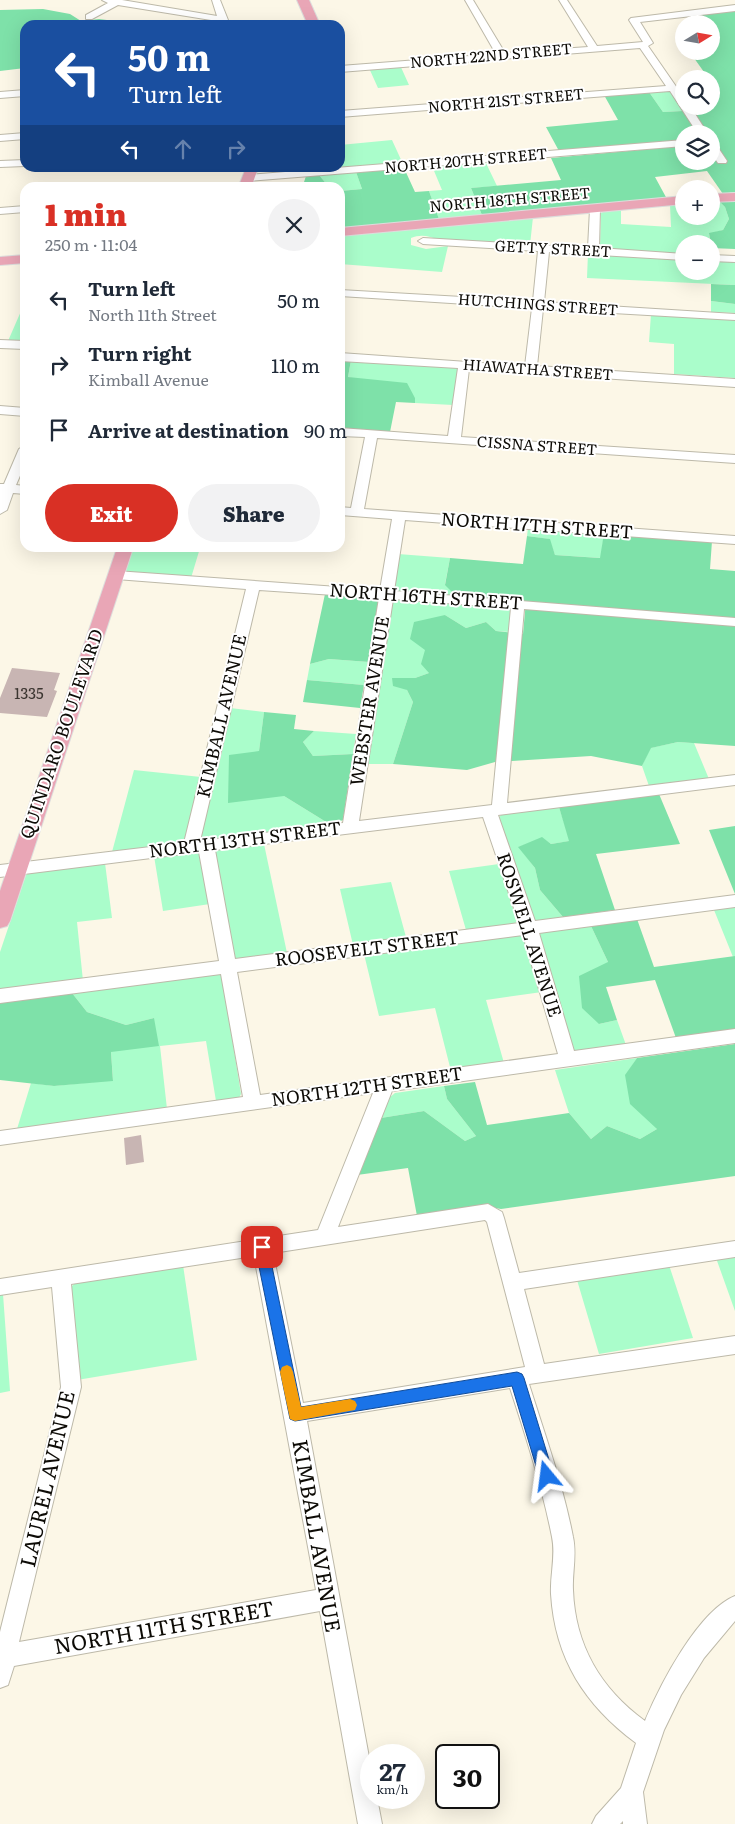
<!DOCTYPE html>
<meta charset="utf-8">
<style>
:root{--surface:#fff;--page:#f2f2f3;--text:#1f2937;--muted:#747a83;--accent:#d93025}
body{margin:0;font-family:Literata,serif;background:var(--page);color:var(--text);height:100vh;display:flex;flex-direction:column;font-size:19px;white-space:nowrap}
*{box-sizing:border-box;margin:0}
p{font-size:16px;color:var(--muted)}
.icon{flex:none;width:28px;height:28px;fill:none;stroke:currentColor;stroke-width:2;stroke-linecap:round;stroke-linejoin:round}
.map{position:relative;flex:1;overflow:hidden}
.panel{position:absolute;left:20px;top:182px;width:325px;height:370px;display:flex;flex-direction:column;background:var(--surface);border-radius:15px;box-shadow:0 5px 20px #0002}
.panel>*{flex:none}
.banner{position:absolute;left:20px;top:20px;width:325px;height:152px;border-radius:15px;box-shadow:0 5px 20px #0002;background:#1a4fa0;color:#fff;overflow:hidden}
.needle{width:32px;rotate:79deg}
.tools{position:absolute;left:675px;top:15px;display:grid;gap:10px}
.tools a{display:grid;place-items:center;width:45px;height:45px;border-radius:50%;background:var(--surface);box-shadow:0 5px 20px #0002;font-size:25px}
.speed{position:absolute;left:360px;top:1744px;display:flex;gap:10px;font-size:25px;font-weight:700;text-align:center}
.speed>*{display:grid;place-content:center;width:65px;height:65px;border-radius:50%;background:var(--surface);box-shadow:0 5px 20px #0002;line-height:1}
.speed small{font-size:12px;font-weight:400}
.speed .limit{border:2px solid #111;border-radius:8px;background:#fff;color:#111}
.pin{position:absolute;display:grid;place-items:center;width:42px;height:42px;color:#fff;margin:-21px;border-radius:10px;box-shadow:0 2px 8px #0006}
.me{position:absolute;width:55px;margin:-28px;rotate:344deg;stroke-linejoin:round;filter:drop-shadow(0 0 4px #0008)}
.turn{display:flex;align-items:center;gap:18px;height:105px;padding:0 25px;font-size:22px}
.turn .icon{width:65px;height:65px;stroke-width:2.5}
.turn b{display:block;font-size:35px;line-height:42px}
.lanes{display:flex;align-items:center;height:48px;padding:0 25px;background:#0003;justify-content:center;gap:25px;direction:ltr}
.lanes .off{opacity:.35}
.round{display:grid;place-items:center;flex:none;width:52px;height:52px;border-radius:26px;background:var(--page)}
.overview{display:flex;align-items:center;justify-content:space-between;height:85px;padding:0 25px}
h1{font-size:30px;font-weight:800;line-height:38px;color:var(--accent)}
.cta{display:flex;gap:10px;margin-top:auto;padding:10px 25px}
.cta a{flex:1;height:58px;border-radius:30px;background:var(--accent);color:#fff;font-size:20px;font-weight:800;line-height:58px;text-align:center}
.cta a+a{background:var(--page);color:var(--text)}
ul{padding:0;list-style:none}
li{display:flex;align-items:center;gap:15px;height:65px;padding:0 25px}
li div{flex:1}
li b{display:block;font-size:19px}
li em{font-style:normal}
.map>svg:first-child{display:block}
.green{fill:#aafdcb}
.forest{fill:#7ee1a9}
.building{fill:#c8b5b3}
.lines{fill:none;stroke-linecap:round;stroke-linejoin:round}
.minor-casing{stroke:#bdb9a9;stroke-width:2}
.major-casing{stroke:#dddddc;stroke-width:2}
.minor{fill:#fff;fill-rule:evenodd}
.major{fill:#e9a6b6;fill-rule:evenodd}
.route{fill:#1a73e8;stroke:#114b97}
.slow{fill:#f59e0b}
.labels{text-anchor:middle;stroke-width:4;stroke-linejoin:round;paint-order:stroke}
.far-street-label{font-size:15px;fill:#0d0b06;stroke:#fff}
.number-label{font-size:15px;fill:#3c3631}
.street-label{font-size:18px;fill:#0d0b06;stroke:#fff}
.near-street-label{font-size:21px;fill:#0d0b06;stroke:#fff}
</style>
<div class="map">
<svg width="735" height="1824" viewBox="0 0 735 1824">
<rect width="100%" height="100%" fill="#fcf7e7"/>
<!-- green -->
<path class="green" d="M400,65L409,85L378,88L369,68Z
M667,90L670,91L683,111L663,112L649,92Z
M392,140L403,164L332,170L331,168H340V145Z
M485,161L497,186L471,188L482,215L439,219L429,191L442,190L432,166Z
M356,172L362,189L340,191V188L329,187L319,175Z
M718,200L725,207L729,219L723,230L709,234L710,244H684V254L606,249L600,245L601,213L603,212L621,210V224L671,227L670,205L684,204V216H711V207Z
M533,217L530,245L439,240C429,236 421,234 411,238V245L426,249L448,246L442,272L340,264V235Z
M588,253L684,259V271H711V260L735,262V285L587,278Z
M711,301L735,304V313L711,312Z
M25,302V342L8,341Z
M651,314L735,319V378L674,374V344L649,342Z
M351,360L455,367L459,369L453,405L415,403V398L348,377Z
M528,528L604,533L601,558L555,555L549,539L527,536Z
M132,548H200L191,578L126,573L124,571Z
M398,554L450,558L445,584L456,596L394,592L392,588Z
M392,599L509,607L511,610L509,632L496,631L486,622L466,628L445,615L425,650L429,673L415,678H392L407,690L413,702L393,764H365Z
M329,659L369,662L364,685L307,680L310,664Z
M230,708L264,712L259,751L284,796L331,825L204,840L200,836Z
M314,731L356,734L353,754L313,756L303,742Z
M678,742L694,743L709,779L649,786L642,766L650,748Z
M134,770L201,777L184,841L180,844L112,852Z
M559,807L570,841L551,844L542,838L519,847L535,868L540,890L563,917L536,921L531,920L497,819L501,815Z
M264,844L287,953L239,960L234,958L215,854L217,850Z
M196,851L200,853L210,904L163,911L154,856Z
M105,863L112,918L77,922L83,981L0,991V952L26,875L30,873Z
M499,864L517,921L514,924L466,930L449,871Z
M391,882L406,937L353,945L340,889Z
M735,907V956L733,957L714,910Z
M591,926L608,962L599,1024L617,1020L626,1045L579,1053L573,1050L537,937L541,932Z
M517,934L523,936L542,992L486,1000L504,1063L451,1071L435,1008L379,1016L364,954Z
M217,973L222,975L241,1094L239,1098L216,1101L206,1041L160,1046L167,1109L17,1129L31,1083L54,1086L113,1080L111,1052L154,1018L126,1025L87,1012L72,993Z
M637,1058L626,1075L657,1129L640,1139L607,1126L591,1139L569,1113L555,1070Z
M444,1086L447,1099L476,1136L465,1141L424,1111L381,1118L389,1098L395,1093Z
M735,1255V1311L716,1258Z
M183,1265L197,1360L77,1380L69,1289L75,1283Z
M669,1265L693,1338L599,1354L577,1280Z
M0,1294H3L10,1391L0,1393Z"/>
<!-- forest -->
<path class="forest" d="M43,9L70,14L81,21L99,19L146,25H25V68L0,71V10Z
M735,10V192L723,194L707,171L655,177L667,199L482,215L471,188L561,180L551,158L684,146V161H711V150L720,163L727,162L711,139V134H707L688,106H711V95L720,94L711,82V79H709L689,51H711V24H700L691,15Z
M649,92L663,112L683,111L698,134H684V140L559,151L546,127L618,120L604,95Z
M404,168L415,192L429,191L439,219L340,228V191L362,189L356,172Z
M319,175L329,187L302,188L306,176Z
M730,199L735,202V249L711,248L709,233L723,230L729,219L725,207L718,200Z
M711,284L735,285V304L711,301Z
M340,360H351L348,377L407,383L415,398V403L396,402L390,432L340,429Z
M604,533L712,541L710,569L735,571V746L678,742L651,748L642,766L591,756L495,762L467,770L393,764L413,702L407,690L393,686L392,678H415L429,673L421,664L425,650L410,639L414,622L445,615L466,628L486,622L496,631L523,634L526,601L456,596L445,585L450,558L523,564L527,536L550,539L555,555L600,558Z
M325,594L375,598L379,601L369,662L329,659L310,664Z
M307,680L364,685L360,708L303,702Z
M264,712L296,715L294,729L314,731L303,742L313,756L353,754L343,820L331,825L284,796L228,803L229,755L259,751Z
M659,794L680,844L596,854L615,910L563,917L540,890L535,868L518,847L542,837L551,844L569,841L559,807Z
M735,826V894L709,830Z
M637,919L654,967L735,956V1030L676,1038L655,980L606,987L617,1020L599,1024L582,1008L579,976L608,962L591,926Z
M72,993L87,1012L126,1025L154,1018L159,1046L111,1052L113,1081L54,1086L0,1080V1002Z
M735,1044V1176L501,1209L485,1206L417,1216L408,1168L357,1175L381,1118L424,1111L465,1141L476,1136L447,1099L444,1086L475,1082L487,1125L569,1113L591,1139L607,1126L640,1139L657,1129L630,1104L625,1075L637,1058Z"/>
<!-- building -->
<path class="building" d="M12,668L60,673L54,690L57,691L47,717L0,713V698Z
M141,1135L144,1162L126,1165L124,1138Z"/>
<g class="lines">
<defs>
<path id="minor" d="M102,0H122L217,16L212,0H220L230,25H219L211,20L118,5L92,19H86V15L108,3Z
M465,0H473L505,53L588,47L559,0H567L597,46L643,42L629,20L631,18L735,5V11L640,22L653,43L648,46L684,98V106H690L708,134H698L670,91L340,117V111L666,86L640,48L340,72V66L496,54Z
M25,90V96L0,98V92Z
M25,133V139L0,141V135Z
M684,140V146L248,181L243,178L248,175Z
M711,142L715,143L727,161L726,163H718L711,153Z
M25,160V166L0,167V161Z
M25,206V212L0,214V208Z
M595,206L600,209L599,248L684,254V260L549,252L544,302L735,314V320L543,309L537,366L735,379V387L469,369L461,437L735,455V463L377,438L364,509L735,536V544L405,520L394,591L735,618V626L524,609L507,803L735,775V785L498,815L535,921L735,895V907L539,933L574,1051L735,1029V1043L392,1091L338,1227L488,1204L502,1212L504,1218L519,1273L735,1241V1257L524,1289L544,1364L735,1336V1354L529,1384C545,1435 563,1485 573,1537C577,1555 572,1573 573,1590C575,1645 601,1689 645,1721C660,1685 698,1611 735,1596V1621L704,1658L681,1695L664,1730L643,1792L647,1824H623V1821L620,1824H592L596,1816L621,1788L636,1743C585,1705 555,1659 551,1594C550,1575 556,1556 552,1537C542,1486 526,1437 510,1388L307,1421L371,1768V1798H377L382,1824H358L320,1611L14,1666L8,1685L0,1688V1632L61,1387L52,1287L0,1295V1279L318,1230L373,1093L0,1145V1131L243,1097L221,974L0,1003V989L219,961L199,852L0,877V865L184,843L246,589L116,579L109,575L111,572L116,571L380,590L392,519L340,515V507L351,508L365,437L340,436V428L448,436L458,368L340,361V353L525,366L532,308L340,296V290L533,301L538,251L423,244L418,241L423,238L588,248L590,209ZM259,590L379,598L343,823L200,841ZM393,599L511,608L492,805L359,821ZM483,817L519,923L235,959L215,850ZM523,935L558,1054L260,1095L237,972ZM485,1220L487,1222L525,1367L303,1403L273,1253ZM254,1256L316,1590L19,1642L81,1387L71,1284Z
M711,255L735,256V262L711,261Z
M0,340L25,341V349L0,348Z
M0,406L25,408V416L0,414Z
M25,445V464L16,485L25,486V494L13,493L7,510L0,514V484H4L19,449Z"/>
<path id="major" d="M297,0H309L320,25H308Z
M246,168H258L251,188H238Z
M735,193V201L711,202V194Z
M684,196V204L340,236V228Z
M25,255V263L0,265V257Z
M117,548H133L10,921L7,926L0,928V891Z"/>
</defs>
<!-- minor casing -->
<use href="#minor" class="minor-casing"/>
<!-- major casing -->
<use href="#major" class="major-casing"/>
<!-- minor -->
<use href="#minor" class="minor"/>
<!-- major -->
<use href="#major" class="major"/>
</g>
<!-- route -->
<path class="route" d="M262,1242L267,1243L268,1247L301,1407L517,1372L522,1374L524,1378L554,1476L552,1480L547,1483L542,1480L539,1476L512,1386L295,1421L290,1419L255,1247L257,1243Z"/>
<!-- slow -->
<path class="slow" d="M287,1365L291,1367L293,1372L301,1407L350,1399L355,1401L357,1405L355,1410L295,1421L290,1419L280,1372L282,1367Z"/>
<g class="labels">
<!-- far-street labels -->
<g class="far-street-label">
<text transform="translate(491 56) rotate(-5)" y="5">NORTH 22ND STREET</text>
<text transform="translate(506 101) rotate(-5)" y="5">NORTH 21ST STREET</text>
<text transform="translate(466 161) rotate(-5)" y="5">NORTH 20TH STREET</text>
<text transform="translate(510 200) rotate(-5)" y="5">NORTH 18TH STREET</text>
<text transform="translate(553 249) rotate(3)" y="5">GETTY STREET</text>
<text transform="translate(538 305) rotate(4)" y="5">HUTCHINGS STREET</text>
<text transform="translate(538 370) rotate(4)" y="5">HIAWATHA STREET</text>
<text transform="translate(537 446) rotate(4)" y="5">CISSNA STREET</text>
</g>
<!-- number labels -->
<g class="number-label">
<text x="29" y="699">1335</text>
</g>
<!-- street labels -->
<g class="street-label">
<text transform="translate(537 526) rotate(4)" y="6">NORTH 17TH STREET</text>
<text transform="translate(426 597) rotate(4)" y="6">NORTH 16TH STREET</text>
<text transform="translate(370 701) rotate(-81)" y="6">WEBSTER AVENUE</text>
<text transform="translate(222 716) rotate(-77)" y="6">KIMBALL AVENUE</text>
<text transform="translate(62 734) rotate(-71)" y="6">QUINDARO BOULEVARD</text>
<text transform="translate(245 840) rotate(-7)" y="6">NORTH 13TH STREET</text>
<text transform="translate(529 935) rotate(72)" y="6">ROSWELL AVENUE</text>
<text transform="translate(367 949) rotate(-7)" y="6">ROOSEVELT STREET</text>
<text transform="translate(367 1087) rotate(-8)" y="6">NORTH 12TH STREET</text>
</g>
<!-- near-street labels -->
<g class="near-street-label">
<text transform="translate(48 1479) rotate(-77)" y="7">LAUREL AVENUE</text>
<text transform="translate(316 1536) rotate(80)" y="7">KIMBALL AVENUE</text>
<text transform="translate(164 1628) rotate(-10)" y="7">NORTH 11TH STREET</text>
</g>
</g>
</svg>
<div class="tools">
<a><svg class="needle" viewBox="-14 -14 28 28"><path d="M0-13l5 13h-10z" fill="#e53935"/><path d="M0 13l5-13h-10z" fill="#747a83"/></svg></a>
<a><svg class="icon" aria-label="search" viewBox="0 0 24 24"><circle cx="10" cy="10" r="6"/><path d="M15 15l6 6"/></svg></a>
<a><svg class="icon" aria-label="layers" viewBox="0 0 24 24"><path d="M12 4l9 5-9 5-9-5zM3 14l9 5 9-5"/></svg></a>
<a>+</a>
<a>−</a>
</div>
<div class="speed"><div>27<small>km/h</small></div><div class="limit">30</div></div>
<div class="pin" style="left:262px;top:1247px;background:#d93025"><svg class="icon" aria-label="arrive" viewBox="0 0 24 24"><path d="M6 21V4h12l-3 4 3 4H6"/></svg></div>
<svg class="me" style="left:547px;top:1476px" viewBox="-20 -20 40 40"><path d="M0-17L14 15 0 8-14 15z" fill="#1a73e8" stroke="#fff" stroke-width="4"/></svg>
<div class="banner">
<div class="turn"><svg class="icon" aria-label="left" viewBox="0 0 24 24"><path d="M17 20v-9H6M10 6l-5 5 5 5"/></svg><div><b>50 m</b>Turn left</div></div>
<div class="lanes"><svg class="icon" aria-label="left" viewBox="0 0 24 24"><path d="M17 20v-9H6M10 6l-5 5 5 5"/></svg><svg class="icon off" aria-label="ahead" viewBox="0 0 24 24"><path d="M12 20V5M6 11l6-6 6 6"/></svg><svg class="icon off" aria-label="right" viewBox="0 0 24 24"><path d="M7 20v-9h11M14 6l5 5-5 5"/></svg></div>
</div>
<section class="panel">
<div class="overview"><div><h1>1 min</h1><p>250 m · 11:04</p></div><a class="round"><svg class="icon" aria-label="close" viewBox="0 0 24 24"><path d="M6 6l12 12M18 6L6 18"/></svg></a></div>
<ul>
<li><svg class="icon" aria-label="left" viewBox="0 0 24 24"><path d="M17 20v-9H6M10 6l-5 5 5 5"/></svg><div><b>Turn left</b><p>North 11th Street</p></div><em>50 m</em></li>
<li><svg class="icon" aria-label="right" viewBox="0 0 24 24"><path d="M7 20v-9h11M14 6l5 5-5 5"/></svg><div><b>Turn right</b><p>Kimball Avenue</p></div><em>110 m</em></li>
<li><svg class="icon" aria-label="arrive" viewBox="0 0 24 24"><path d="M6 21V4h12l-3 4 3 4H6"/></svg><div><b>Arrive at destination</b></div><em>90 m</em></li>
</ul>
<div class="cta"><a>Exit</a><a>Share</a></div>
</section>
</div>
